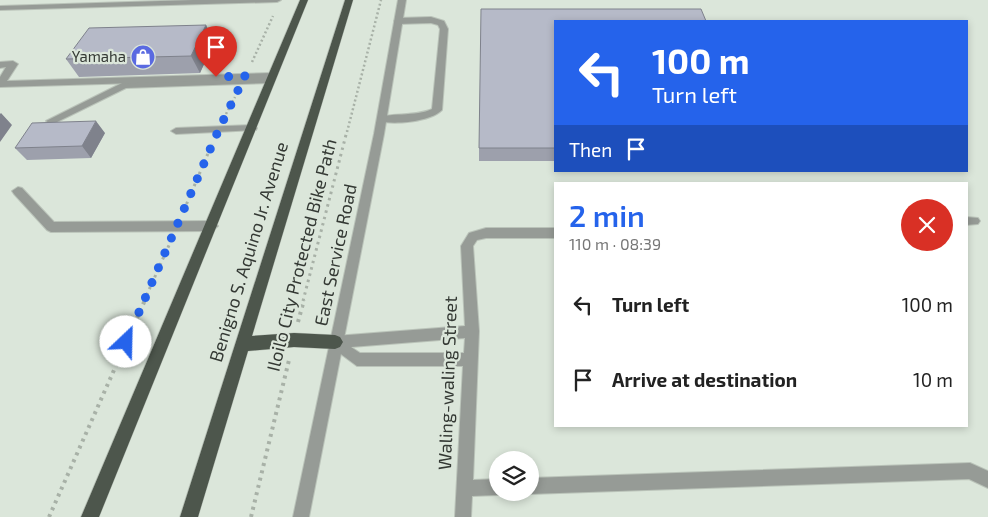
<!DOCTYPE html>
<meta charset="utf-8">
<style>
:root{--surface:#fff;--page:#f6f6f6;--text:#222;--muted:#767676;--accent:#2563eb}
body{margin:0;font-family:"Exo 2",sans-serif;background:var(--page);color:var(--text);height:100vh;display:flex;flex-direction:column;font-size:19px;white-space:nowrap}
*{box-sizing:border-box;margin:0}
p{font-size:16px;color:var(--muted)}
.icon{flex:none;width:28px;height:28px;fill:none;stroke:currentColor;stroke-width:2;stroke-linecap:round;stroke-linejoin:round}
.map{position:relative;flex:1;overflow:hidden}
.panel{position:absolute;left:554px;top:182px;width:414px;height:245px;display:flex;flex-direction:column;background:var(--surface);border-radius:0px;box-shadow:0 2px 8px #0003}
.panel>*{flex:none}
.top-card{position:absolute;left:554px;top:20px;width:414px;height:152px;border-radius:0px;box-shadow:0 2px 8px #0003;background:#2563eb;color:#fff;overflow:hidden}
.buttons{position:absolute;left:489px;top:451px;display:grid;gap:10px}
.buttons a{display:grid;place-items:center;width:50px;height:50px;border-radius:50%;background:var(--surface);box-shadow:0 2px 8px #0003;font-size:25px}
.pin{position:absolute;display:grid;place-items:center;width:42px;height:42px;color:#fff;margin:-51px -21px;border-radius:50% 50% 50% 0;rotate:-45deg;box-shadow:0 0 5px #0007}
.pin .icon{rotate:45deg}
.me{position:absolute;width:55px;margin:-28px;rotate:24deg;stroke-linejoin:round;filter:drop-shadow(0 0 4px #0008)}
.turn{display:flex;align-items:center;gap:18px;height:105px;padding:0 15px;font-size:22px}
.turn .icon{width:65px;height:65px;stroke-width:2.5}
.turn b{display:block;font-size:35px;line-height:42px}
.then{display:flex;align-items:center;height:48px;padding:0 15px;background:#0003;gap:10px;font-size:19px}
.round{display:grid;place-items:center;flex:none;width:52px;height:52px;border-radius:26px;background:var(--page)}
.overview{display:flex;align-items:center;justify-content:space-between;height:85px;padding:0 15px}
h1{font-size:30px;font-weight:600;line-height:38px;color:var(--accent)}
ul{padding:0;list-style:none}
li{display:flex;align-items:center;gap:15px;height:75px;padding:0 15px}
li div{flex:1}
li b{display:block;font-size:19px}
li em{font-style:normal}
.map>svg:first-child{display:block}
.lines{fill:none;stroke-linecap:round;stroke-linejoin:round}
.service-casing{stroke:#bac3b9;stroke-width:2}
.minor-casing{stroke:#bac3b9;stroke-width:2}
.tertiary-casing{stroke:#bac3b9;stroke-width:2}
.trunk-casing{stroke:#bac3b9;stroke-width:1}
.path-far2{stroke:#a8b1a7;stroke-width:2.5;stroke-dasharray:2 2.5;stroke-linecap:butt}
.path-far1{stroke:#a8b1a7;stroke-width:3;stroke-dasharray:2.5 4;stroke-linecap:butt}
.path{stroke:#a8b1a7;stroke-width:4;stroke-dasharray:3 4.5;stroke-linecap:butt}
.service{fill:#969b96;fill-rule:evenodd}
.minor{fill:#969b96;fill-rule:evenodd}
.tertiary{fill:#969b96;fill-rule:evenodd}
.trunk{fill:#4d564c;fill-rule:evenodd}
.wall{fill:#9da0ac}
.shaded-wall{fill:#7f828c}
.building{fill:#b6bac8;stroke:#7f828c}
.route{stroke:#2563eb;stroke-width:9;stroke-dasharray:0 16.2}
.labels{text-anchor:middle;stroke-width:4.5;stroke-linejoin:round;paint-order:stroke}
.far-poi-label{font-size:15px;fill:#343934;stroke:#dbe6da;text-anchor:end}
.street-label{font-size:18px;fill:#343934;stroke:#dbe6da}
</style>
<div class="map">
<svg width="988" height="517" viewBox="0 0 988 517">
<rect width="100%" height="100%" fill="#dbe6da"/>
<g class="lines">
<defs>
<path id="service" d="M431,17L444,21L448,29L442,110C430,122 394,125 378,121L377,119C385,112 417,117 432,109L440,29L438,25L431,23L398,24L394,21L398,18Z
M269,78L274,81L272,83L126,88L55,123L51,124L46,121L124,82Z
M252,125L257,128L256,130L176,134L171,131L176,128Z
M18,187L22,188L54,222L212,221L218,226L212,231L51,232L47,230L14,194L12,191Z"/>
<path id="minor" d="M193,0H281L277,2L0,10V6Z
M13,61L18,64L7,81L271,73L276,76L271,79L0,87V77L6,67L0,68V62Z
M966,217L978,218L980,221L978,224L966,225Z
M486,228H555V238H486L477,240L473,246L479,331L473,480L498,479V492H504L498,495L472,496L471,517H455L463,366H357L330,346L328,342L330,338L335,336L465,326L461,246L469,233ZM465,338L464,353H360L351,347Z
M970,463L988,471V488L969,479L530,494L526,492H530V478Z"/>
<path id="tertiary" d="M398,0H406L384,134L309,517H293L374,134Z"/>
<path id="trunk" d="M300,0H308L99,517H81Z
M345,0H353L252,336L294,333L335,335L340,337L343,342L340,347L335,349L294,347L248,351L198,517H180Z"/>
</defs>
<!-- service casing -->
<use href="#service" class="service-casing"/>
<!-- minor casing -->
<use href="#minor" class="minor-casing"/>
<!-- tertiary casing -->
<use href="#tertiary" class="tertiary-casing"/>
<!-- trunk casing -->
<use href="#trunk" class="trunk-casing"/>
<!-- path-far2 -->
<path class="path-far2" d="M252,62L273,16
M226,114L235,97
M347,132L381,0"/>
<!-- path-far1 -->
<path class="path-far1" d="M184,210L212,144
M144,301L170,243
M303,301L347,131"/>
<!-- path -->
<path class="path" d="M298,322L304,300
M49,517L145,300
M251,517L289,360"/>
<!-- service -->
<use href="#service" class="service"/>
<!-- minor -->
<use href="#minor" class="minor"/>
<!-- tertiary -->
<use href="#tertiary" class="tertiary"/>
<!-- trunk -->
<use href="#trunk" class="trunk"/>
</g>
<!-- wall -->
<path class="wall" d="M555,21V161H479V148Z
M206,25L214,42L200,73L79,77L66,59Z
M105,133L91,158L27,160L15,148Z"/>
<!-- shaded-wall -->
<path class="shaded-wall" d="M206,25L214,42L200,73L191,56Z
M1,113L12,125L0,142V114Z
M96,121L105,133L91,158L82,146Z"/>
<!-- building -->
<path class="building" d="M481,9H701L706,21H555V148H479Z
M206,25L191,56L66,59L89,28Z
M96,121L82,146L15,148L32,123Z"/>
<g class="lines">
<!-- route -->
<path class="route" d="M126,342L219,129L245,76L216,77"/>
</g>
<!-- icons -->
<defs>
<symbol id="shop-disc" viewBox="-11 -11 22 22"><circle r="9.5" fill="#5a6ae1" stroke="#dbe6da"/><path d="M-5-2.5h2.3a2.7 3.5 0 0 1 5.4 0H5L5.5 6h-11ZM-1.5-2.5h3a1.5 2.3 0 0 0-3 0Z" fill="#fff"/></symbol>
</defs>
<g fill-rule="evenodd">
<use href="#shop-disc" x="129" y="43" width="28" height="28"/>
</g>
<g class="labels">
<!-- far-poi labels -->
<g class="far-poi-label">
<text x="126" y="62">Yamaha</text>
</g>
<!-- street labels -->
<g class="street-label">
<text transform="translate(249 252) rotate(-73)" y="6">Benigno S. Aquino Jr. Avenue</text>
<text transform="translate(302 255) rotate(-76)" y="6">Iloilo City Protected Bike Path</text>
<text transform="translate(336 255) rotate(-78)" y="6">East Service Road</text>
<text transform="translate(448 383) rotate(-88)" y="6">Waling-waling Street</text>
</g>
</g>
</svg>
<div class="buttons">
<a><svg class="icon" aria-label="layers" viewBox="0 0 24 24"><path d="M12 4l9 5-9 5-9-5zM3 14l9 5 9-5"/></svg></a>
</div>
<div class="pin" style="left:216px;top:77px;background:#d93025"><svg class="icon" aria-label="arrive" viewBox="0 0 24 24"><path d="M6 21V4h12l-3 4 3 4H6"/></svg></div>
<svg class="me" style="left:126px;top:342px" viewBox="-20 -20 40 40"><circle r="19" fill="#fff"/><path d="M0-13L10 11 0 6-10 11z" fill="#2563eb"/></svg>
<div class="top-card">
<div class="turn"><svg class="icon" aria-label="left" viewBox="0 0 24 24"><path d="M17 20v-9H6M10 6l-5 5 5 5"/></svg><div><b>100 m</b>Turn left</div></div>
<div class="then">Then<svg class="icon" aria-label="arrive" viewBox="0 0 24 24"><path d="M6 21V4h12l-3 4 3 4H6"/></svg></div>
</div>
<section class="panel">
<div class="overview"><div><h1>2 min</h1><p>110 m · 08:39</p></div><a class="round" style="background:#d93025;color:#fff"><svg class="icon" aria-label="close" viewBox="0 0 24 24"><path d="M6 6l12 12M18 6L6 18"/></svg></a></div>
<ul>
<li><svg class="icon" aria-label="left" viewBox="0 0 24 24"><path d="M17 20v-9H6M10 6l-5 5 5 5"/></svg><div><b>Turn left</b></div><em>100 m</em></li>
<li><svg class="icon" aria-label="arrive" viewBox="0 0 24 24"><path d="M6 21V4h12l-3 4 3 4H6"/></svg><div><b>Arrive at destination</b></div><em>10 m</em></li>
</ul>
</section>
</div>
